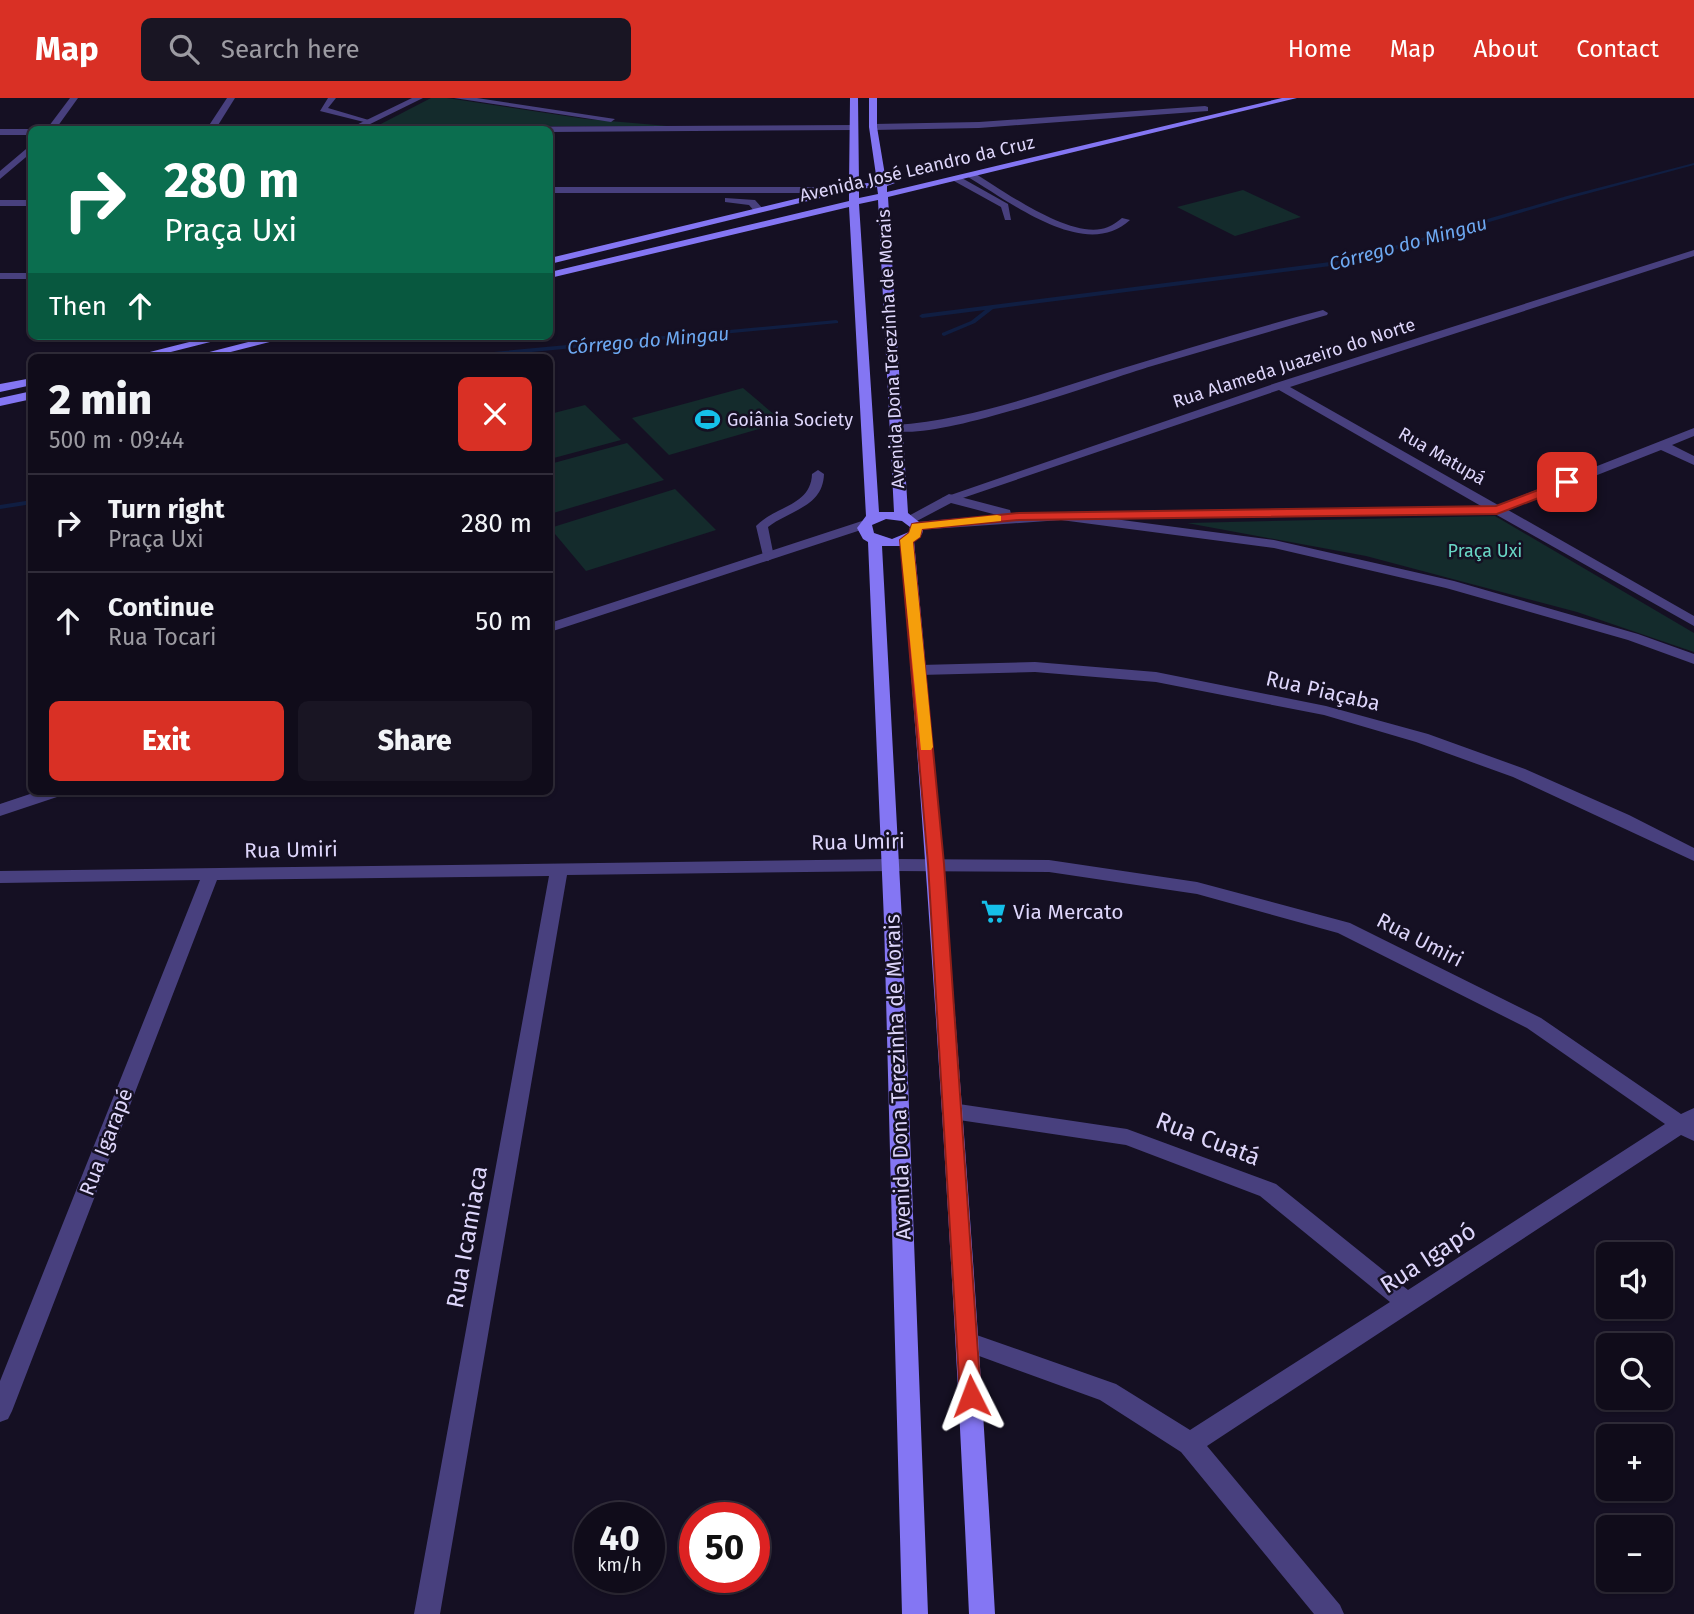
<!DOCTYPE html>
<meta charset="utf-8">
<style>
:root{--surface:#100c1a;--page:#191523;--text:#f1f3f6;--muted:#9c9ba2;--line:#302c39;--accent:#d93025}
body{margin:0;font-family:"Fira Sans",sans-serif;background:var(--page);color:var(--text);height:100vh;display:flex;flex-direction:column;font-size:26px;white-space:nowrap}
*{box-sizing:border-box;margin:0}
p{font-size:23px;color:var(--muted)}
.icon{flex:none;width:38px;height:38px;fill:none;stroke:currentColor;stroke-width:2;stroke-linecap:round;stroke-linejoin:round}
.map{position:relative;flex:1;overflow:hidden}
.panel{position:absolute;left:28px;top:256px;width:525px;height:441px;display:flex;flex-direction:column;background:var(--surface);border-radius:10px;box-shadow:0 2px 5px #0004,0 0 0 2px var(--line)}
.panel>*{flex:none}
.guide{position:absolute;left:28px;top:28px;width:525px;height:214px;border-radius:10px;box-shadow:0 2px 5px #0004,0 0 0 2px var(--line);background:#0b6e4f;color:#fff;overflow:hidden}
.buttons{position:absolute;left:1596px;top:1144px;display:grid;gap:14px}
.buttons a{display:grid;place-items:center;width:77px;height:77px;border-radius:10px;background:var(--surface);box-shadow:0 2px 5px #0004,0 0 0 2px var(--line);font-size:35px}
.speed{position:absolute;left:574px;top:1404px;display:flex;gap:14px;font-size:35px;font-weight:700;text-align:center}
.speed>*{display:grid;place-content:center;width:91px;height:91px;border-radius:50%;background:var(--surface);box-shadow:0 2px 5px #0004,0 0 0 2px var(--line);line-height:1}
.speed small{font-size:18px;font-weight:400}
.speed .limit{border:10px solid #d22;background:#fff;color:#111}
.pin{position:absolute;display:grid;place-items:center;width:60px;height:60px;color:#fff;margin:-30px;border-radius:14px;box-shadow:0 4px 10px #0006}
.me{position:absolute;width:77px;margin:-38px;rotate:357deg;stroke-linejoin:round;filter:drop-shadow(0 0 5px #0008)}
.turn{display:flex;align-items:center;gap:24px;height:147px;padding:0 21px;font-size:32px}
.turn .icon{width:91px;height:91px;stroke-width:2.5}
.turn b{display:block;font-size:49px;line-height:60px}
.then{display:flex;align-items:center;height:66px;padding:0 21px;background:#0003;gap:14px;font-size:26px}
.round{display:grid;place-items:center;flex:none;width:74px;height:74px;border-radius:10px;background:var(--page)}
.head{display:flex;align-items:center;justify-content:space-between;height:119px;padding:0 21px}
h1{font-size:42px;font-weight:800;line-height:52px}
.button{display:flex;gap:14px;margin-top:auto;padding:14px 21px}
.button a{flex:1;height:80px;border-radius:10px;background:var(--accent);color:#fff;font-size:28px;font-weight:800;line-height:80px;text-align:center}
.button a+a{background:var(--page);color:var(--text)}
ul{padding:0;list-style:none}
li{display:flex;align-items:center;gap:21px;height:98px;padding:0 21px;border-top:2px solid var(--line)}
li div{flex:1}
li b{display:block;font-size:26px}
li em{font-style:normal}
header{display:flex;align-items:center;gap:42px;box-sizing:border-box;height:98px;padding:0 35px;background:var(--accent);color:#fff}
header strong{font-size:33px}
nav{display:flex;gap:38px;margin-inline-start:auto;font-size:24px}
.search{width:490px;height:63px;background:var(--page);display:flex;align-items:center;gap:18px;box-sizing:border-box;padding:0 24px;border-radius:10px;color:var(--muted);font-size:26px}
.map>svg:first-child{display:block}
.green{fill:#142b2c}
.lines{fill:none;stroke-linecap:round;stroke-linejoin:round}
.stream{fill:#101e42;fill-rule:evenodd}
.service{fill:#48407e;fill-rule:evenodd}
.minor{fill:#48407e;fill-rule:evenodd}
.tertiary{fill:#48407e;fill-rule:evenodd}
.secondary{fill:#8476f3;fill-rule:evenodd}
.route{fill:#d93025;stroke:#8d1f18;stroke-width:2}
.slow{fill:#f59e0b}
.labels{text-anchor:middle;stroke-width:5;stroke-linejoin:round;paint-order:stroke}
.far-street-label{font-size:18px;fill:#ded6fb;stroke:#151023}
.far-poi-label{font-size:18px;fill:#ded6fb;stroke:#151023;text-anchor:start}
.far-park-label{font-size:18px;fill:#68d5c4;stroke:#151023}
.far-water-label{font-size:19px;font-style:italic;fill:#6da9f2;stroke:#151023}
.street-label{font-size:21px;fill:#ded6fb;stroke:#151023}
.poi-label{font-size:21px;fill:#ded6fb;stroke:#151023;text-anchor:start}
.near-street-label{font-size:24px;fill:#ded6fb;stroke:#151023}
</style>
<header>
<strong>Map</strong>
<div class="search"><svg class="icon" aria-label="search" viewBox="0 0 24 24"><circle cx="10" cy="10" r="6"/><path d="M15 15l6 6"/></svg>Search here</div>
<nav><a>Home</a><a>Map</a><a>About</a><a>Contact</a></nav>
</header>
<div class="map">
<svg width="1694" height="1516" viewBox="0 0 1694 1516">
<rect width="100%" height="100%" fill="#151023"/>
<!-- green -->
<path class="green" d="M431,0H447L586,21L668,28H377Z
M1243,92L1301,119L1235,138L1177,109Z
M743,290L783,324L669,357L632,320Z
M585,307L621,342L550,361V316Z
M627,345L664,382L550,416V366Z
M675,391L716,432L586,473L550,430Z
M1495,418L1694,535V554L1577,514L1366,458L1187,425Z"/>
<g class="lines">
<!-- stream -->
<path class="stream" d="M1694,65V67L1571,100L1346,166L993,211L975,225L944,238L942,237V235L971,223L985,212L922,220L919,218L922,216L1346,162L1567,98Z
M836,222L838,223V225L480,259H458L461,257Z
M32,402V406L0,411V407Z"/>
<!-- service -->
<path class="service" d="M328,0H336L328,10L372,23L368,25L320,13Z
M968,75H974C1004,93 1073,144 1108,129C1113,127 1118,123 1122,120L1130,122C1085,164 1009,103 968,79Z
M954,79H960L1008,106L1011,122H1005L1001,109L954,83Z
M1323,212L1328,215L1327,217C1268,234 1210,251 1152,268C1111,280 918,351 889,330L895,327C969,322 1037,297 1107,275C1179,253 1251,231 1323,212Z
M818,372L824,376C823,409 790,412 768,429L774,459L768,463L764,462L756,428C775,408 811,408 812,376Z"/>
<!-- minor -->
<path class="minor" d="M70,0H78L55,32H46Z
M227,0H235L215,32H206Z
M412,0H423L358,32H346Z
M454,0H477L615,21L611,24Z
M1205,8L1208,9V13L979,30L873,32L869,29L873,26L979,24Z
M857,27L858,29L854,32L550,34V32H453L457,29Z
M0,31H32L33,32L32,37H0Z
M32,46V54L0,81V73Z
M1694,152V158L1290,289L1498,407L1694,330V338L1672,347L1694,358V367L1661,352L1508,412L1694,518V528L1495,416L1064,422L1057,418L1064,414L1481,408L1279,292L954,403H944L942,400L1276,285Z
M0,175H32V181H0Z
M865,422L870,423V429L550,534V525Z
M1035,564L1156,574L1326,608L1428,636L1525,671L1629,717L1694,750V763L1513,679L1416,644L1324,617L1156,584L1035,574L920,577L912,572L920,567Z
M39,693H65L63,697L0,718V706Z
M891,761L1049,762L1197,784L1350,825L1541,920L1681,1016L1694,1010V1043L1681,1037L1207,1348L1340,1507L1344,1516H1314L1181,1354L1100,1302L960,1251L956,1244L960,1237L968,1234L1116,1286L1190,1332L1390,1204L1260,1098L1126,1047L952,1021L945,1019L942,1013L945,1007L952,1005L1127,1031L1276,1086L1408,1192L1665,1026L1527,930L1338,835L1197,796L1049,774L891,773L567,777L440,1516H414L549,778L217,782L12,1313L8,1321L0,1324V1283L200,782L0,785V773Z"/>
<!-- tertiary -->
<path class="tertiary" d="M855,86L858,87V91L823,95H550V89H823Z
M725,100L755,102L764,112L755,114L749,107L725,104Z
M0,102H32V108H0Z
M949,396L1010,412L1011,416L1061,414L1274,442L1454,483L1638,536L1694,556V566L1628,542L1446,490L1274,450L1061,422L917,432L910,428L917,424L997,417L951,405L915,424L910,425L903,421Z"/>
<!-- secondary -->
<path class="secondary" d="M850,0H858L859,86L877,84L869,29V0H877V29L886,83L895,85L887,88V94L1282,0H1297L888,99L908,415L924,428L922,436L914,443C948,800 975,1158 995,1516H969C953,1159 930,803 901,448H882L902,823L928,1516H902L884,823L868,444L863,441L857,430L866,418L849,109L550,180V174L849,103V93L550,166V160L849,88ZM877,89L878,96L859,100V91ZM878,102L894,414H879L859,106ZM886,421L902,423L910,429L909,434L892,441L874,435L872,427Z
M213,238H234L151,259H130Z
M272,238H293L211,259H190Z
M32,280V287L0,294V286Z
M32,293V301L0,308V300Z"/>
</g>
<!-- route -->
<path class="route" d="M1567,381L1572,382V387L1497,416L1019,422L922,431L920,439L913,444L944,766L981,1298L978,1305L971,1308L963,1305L960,1298L928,766L900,442L909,435L912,426L917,425L1019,415L1496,408Z"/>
<!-- slow -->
<path class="slow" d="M997,417L1001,418V423L922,431L920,439L913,444L933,649L931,652H921L900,442L909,435L912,426Z"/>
<!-- icons -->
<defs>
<symbol id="stadium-bare" viewBox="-9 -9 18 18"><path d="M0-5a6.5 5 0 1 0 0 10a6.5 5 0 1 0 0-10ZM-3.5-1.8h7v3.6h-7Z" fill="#15c0e9" stroke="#151023" stroke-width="2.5" paint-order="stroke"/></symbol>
<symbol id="supermarket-bare" viewBox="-9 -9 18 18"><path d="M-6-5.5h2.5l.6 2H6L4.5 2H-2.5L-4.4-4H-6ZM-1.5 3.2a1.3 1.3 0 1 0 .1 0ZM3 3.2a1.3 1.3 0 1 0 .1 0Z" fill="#15c0e9" stroke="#151023" stroke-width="2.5" paint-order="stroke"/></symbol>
</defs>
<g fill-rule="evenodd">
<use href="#stadium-bare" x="690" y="304" width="35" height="35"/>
<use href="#supermarket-bare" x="976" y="796" width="35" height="35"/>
</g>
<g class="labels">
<!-- far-street labels -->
<g class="far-street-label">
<text transform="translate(917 71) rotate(-13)" y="6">Avenida José Leandro da Cruz</text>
<text transform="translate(891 251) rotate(-93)" y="6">Avenida Dona Terezinha de Morais</text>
<text transform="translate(1294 265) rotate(-18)" y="6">Rua Alameda Juazeiro do Norte</text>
<text transform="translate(1442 358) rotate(30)" y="6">Rua Matupá</text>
</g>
<!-- far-poi labels -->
<g class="far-poi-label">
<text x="727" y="328">Goiânia Society</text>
</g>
<!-- far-park labels -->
<g class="far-park-label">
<text x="1485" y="459">Praça Uxi</text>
</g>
<!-- far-water labels -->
<g class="far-water-label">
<text transform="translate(1408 145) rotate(-15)" y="7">Córrego do Mingau</text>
<text transform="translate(648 242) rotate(-5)" y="7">Córrego do Mingau</text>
</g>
<!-- street labels -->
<g class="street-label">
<text transform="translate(1323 593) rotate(13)" y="7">Rua Piaçaba</text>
<text transform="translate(858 744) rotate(-1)" y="7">Rua Umiri</text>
<text transform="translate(291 752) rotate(-1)" y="7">Rua Umiri</text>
<text transform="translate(1420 842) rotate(27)" y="7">Rua Umiri</text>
<text transform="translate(898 979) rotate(-92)" y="7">Avenida Dona Terezinha de Morais</text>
<text transform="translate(106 1044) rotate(-69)" y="7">Rua Igarapé</text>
</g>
<!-- poi labels -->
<g class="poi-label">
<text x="1013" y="821">Via Mercato</text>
</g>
<!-- near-street labels -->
<g class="near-street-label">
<text transform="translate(1208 1041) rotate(21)" y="8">Rua Cuatá</text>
<text transform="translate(467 1139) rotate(-80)" y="8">Rua Icamiaca</text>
<text transform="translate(1428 1160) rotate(-33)" y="8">Rua Igapó</text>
</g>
</g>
</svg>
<div class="buttons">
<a><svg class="icon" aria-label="sound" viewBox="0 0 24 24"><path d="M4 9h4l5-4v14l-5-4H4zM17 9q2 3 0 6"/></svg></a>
<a><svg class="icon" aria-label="search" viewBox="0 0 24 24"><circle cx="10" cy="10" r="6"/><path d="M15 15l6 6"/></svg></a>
<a>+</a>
<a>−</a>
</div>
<div class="speed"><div>40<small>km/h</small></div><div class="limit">50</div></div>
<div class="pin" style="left:1567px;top:384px;background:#d93025"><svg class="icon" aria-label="arrive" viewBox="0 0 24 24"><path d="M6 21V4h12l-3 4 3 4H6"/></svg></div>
<svg class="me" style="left:971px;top:1298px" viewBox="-20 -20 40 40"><path d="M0-17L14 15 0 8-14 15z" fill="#d93025" stroke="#fff" stroke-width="4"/></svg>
<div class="guide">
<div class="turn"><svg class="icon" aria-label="right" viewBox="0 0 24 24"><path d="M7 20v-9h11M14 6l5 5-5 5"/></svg><div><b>280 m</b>Praça Uxi</div></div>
<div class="then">Then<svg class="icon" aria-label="ahead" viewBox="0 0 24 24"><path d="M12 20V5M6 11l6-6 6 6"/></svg></div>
</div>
<section class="panel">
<div class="head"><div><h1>2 min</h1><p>500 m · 09:44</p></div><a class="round" style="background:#d93025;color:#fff"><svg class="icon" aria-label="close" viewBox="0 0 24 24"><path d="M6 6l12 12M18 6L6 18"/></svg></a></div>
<ul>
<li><svg class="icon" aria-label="right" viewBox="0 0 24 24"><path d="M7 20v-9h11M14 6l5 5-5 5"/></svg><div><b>Turn right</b><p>Praça Uxi</p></div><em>280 m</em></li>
<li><svg class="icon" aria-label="ahead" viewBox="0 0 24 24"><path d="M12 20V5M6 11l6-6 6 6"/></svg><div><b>Continue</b><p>Rua Tocari</p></div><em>50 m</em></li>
</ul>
<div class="button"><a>Exit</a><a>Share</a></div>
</section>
</div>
